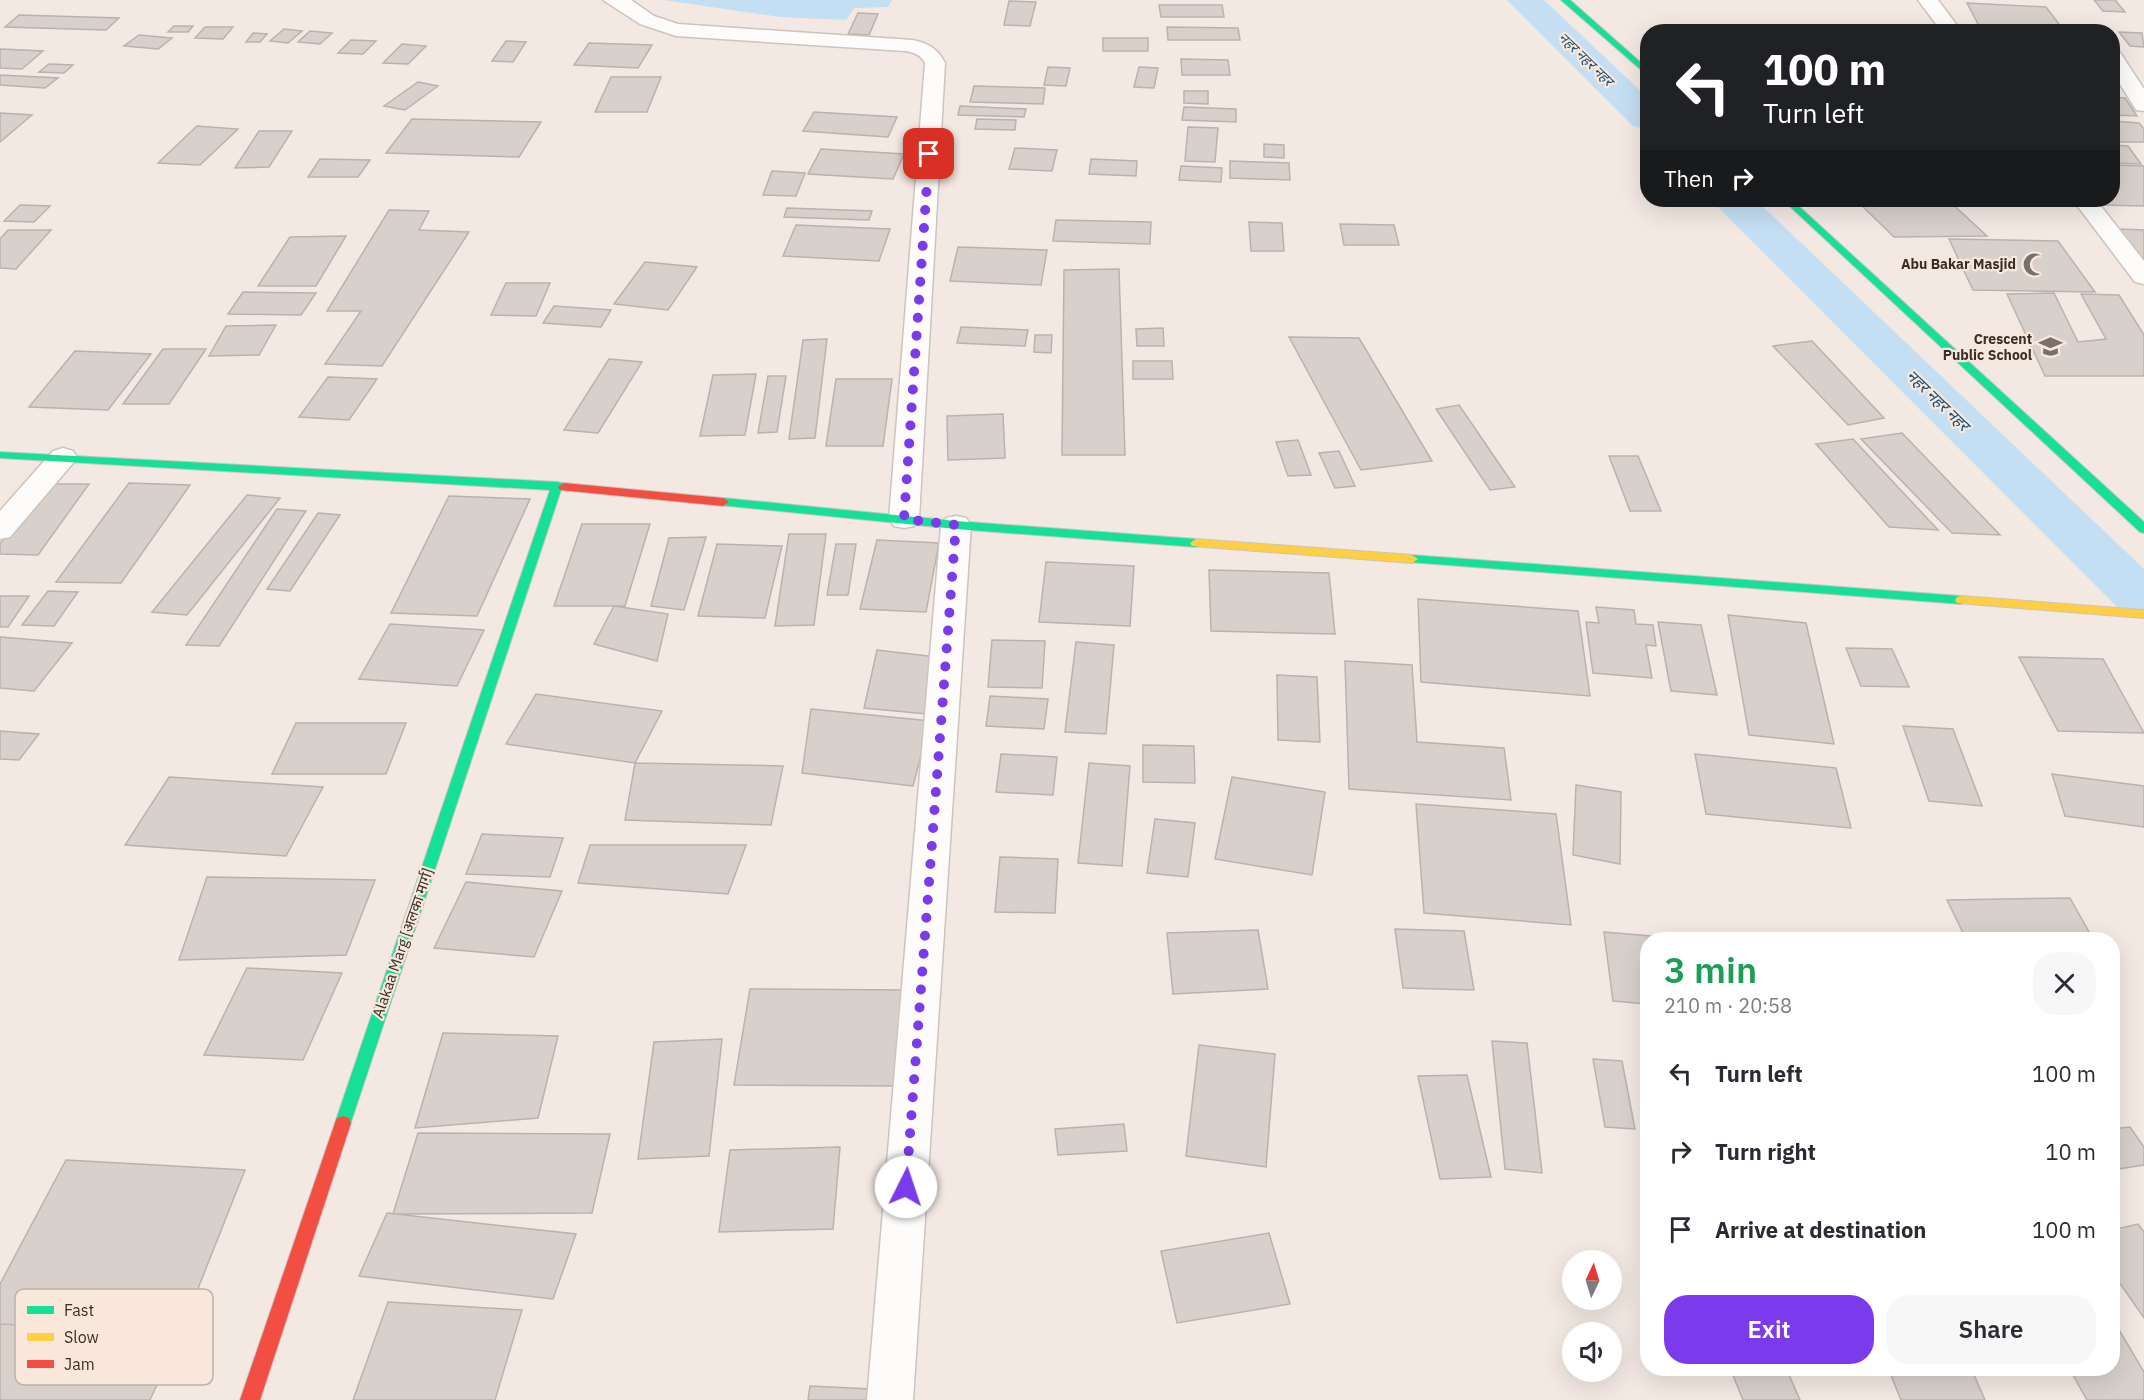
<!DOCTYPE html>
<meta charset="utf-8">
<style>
:root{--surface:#fff;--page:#f7f7f7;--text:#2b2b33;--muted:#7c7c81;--accent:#7c3aed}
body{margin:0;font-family:"IBM Plex Sans","Noto Sans Devanagari",sans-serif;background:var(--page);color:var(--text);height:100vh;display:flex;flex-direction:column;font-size:22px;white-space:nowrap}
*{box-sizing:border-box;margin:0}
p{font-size:20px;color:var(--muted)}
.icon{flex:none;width:33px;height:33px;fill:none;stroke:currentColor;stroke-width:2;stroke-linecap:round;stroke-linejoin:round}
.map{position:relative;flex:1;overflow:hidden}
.panel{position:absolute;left:1640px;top:932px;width:480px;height:444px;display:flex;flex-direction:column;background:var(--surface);border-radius:24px;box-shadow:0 6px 24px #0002}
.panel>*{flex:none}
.banner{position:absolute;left:1640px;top:24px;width:480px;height:183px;border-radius:24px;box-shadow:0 6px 24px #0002;background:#202124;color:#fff;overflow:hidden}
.needle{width:39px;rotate:4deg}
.controls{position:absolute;left:1562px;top:1250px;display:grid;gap:12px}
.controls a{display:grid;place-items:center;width:60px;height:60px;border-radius:50%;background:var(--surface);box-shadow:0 6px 24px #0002;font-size:30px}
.pin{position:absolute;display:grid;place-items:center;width:51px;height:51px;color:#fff;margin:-26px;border-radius:12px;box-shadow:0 3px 9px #0006}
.me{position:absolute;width:66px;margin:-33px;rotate:4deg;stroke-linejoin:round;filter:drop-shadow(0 0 4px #0008)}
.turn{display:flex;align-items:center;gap:21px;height:126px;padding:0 24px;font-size:27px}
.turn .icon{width:78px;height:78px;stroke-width:2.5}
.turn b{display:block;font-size:42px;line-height:51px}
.then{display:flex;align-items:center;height:57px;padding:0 24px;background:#0003;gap:12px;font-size:22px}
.round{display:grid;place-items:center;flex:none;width:63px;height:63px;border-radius:24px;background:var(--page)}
.overview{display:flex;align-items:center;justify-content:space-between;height:102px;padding:0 24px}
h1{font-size:36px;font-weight:600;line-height:45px;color:#1e9e55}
.button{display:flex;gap:12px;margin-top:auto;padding:12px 24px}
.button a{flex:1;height:69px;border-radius:24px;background:var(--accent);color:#fff;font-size:24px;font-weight:600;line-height:69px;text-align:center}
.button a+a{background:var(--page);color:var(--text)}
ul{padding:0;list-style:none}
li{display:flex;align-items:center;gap:18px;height:78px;padding:0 24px}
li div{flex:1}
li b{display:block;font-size:22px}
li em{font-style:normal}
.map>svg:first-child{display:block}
.water{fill:#c4def3}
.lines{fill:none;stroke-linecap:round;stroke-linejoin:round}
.canal{fill:#c4def3;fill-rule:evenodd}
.building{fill:#d8d0cb;stroke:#bab2ad;stroke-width:1.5}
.street-casing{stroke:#ccc4bf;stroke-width:3}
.fast-casing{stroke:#ccc4bf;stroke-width:2}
.slow-casing{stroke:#ccc4bf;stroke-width:2}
.jam-casing{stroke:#ccc4bf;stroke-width:2}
.street{fill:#fdfcfb;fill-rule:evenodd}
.fast{fill:#16e098;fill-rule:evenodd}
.slow{fill:#ffcf43;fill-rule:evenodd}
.jam{fill:#f24e42;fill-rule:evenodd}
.route{stroke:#7c3aed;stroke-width:10;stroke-dasharray:0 18}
.labels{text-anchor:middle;stroke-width:4.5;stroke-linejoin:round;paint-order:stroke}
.far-water-label{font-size:14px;font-style:italic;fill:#145278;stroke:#fae7db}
.far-poi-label{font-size:14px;font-weight:bold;fill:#362f2a;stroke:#fae7db;text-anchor:end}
.street-label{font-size:15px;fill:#362f2a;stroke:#fae7db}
.water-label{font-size:16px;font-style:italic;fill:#145278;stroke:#fae7db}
.key{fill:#fae7db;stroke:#bfb0a6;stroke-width:1.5}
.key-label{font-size:16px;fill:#362f2a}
</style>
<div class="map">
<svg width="2144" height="1400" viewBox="0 0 2144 1400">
<rect width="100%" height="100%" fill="#f3e8e2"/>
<!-- water -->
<path class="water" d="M664,0H892L888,7L854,8L846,20L780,17Z"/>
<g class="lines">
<!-- canal -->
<path class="canal" d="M1507,0H1544L1647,97V130L1633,126Z
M1711,200H1756L2144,569V618L2123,613Z"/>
</g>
<!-- building -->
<path class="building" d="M2094,0H2115L2125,12L2103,11Z
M1009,1L1036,2L1030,26L1004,25Z
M1967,3L2046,7L2062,28L1979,26Z
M1159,5H1222L1224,17H1161Z
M858,13L878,14L869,35L848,34Z
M19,15L119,18L106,30L5,27Z
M174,26H193L188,32H168Z
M205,27H233L223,39L195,38Z
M1167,27L1238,28L1240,40H1168Z
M284,29L302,31L288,43L270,41Z
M310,31L332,33L320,44L298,42Z
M2119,32L2142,33L2144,47L2130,46Z
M253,33L267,34L260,42H246Z
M139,35L172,38L158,49L124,46Z
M1103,38H1148V51H1103Z
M351,40L376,41L363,54L338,53Z
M506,41L526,42L513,62L492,61Z
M589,43L652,45L638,68L574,65Z
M402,44L426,46L408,64L383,63Z
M0,49L43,51L22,69L0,68Z
M1181,59L1228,60L1230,75H1182Z
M49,64L73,65L64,73L39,72Z
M1048,67L1070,68L1066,86L1044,85Z
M1139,67L1158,68L1154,88L1134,87Z
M0,75L58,78L45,88L0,85Z
M611,77H661L647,112H595Z
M418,82L438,86L405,110L384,106Z
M974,86L1045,88L1043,104L970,102Z
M1184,91H1208V104L1184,103Z
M2112,97L2125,98L2137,116L2112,115Z
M960,106L1026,109L1024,117L958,115Z
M1184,107L1236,109V122L1182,120Z
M814,112L897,117L888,137L803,131Z
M0,113L32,115L0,142Z
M412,119L541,122L519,157L386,153Z
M977,119L1016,120L1015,130L975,129Z
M2112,121L2139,123L2144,129V142H2112Z
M197,126L238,129L200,165L158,163Z
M1188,127L1218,128L1215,162L1185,161Z
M259,131H292L269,167L235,168Z
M1264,144L1284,145V158L1264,157Z
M2112,145L2128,146L2141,164L2112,163Z
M1015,148L1057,150L1052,171L1009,169Z
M821,149L904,154L893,179L808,174Z
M320,159L370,160L358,177H308Z
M1091,159L1137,161L1136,176L1089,174Z
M1230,161L1289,163L1290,180L1230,178Z
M2112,165L2144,166V206L2103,205L2098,200H2112Z
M1181,166L1222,168L1221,182L1179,180Z
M772,171L805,173L796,196L763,195Z
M1856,200H1948L1987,236L1894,237Z
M20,205L50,206L34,222L4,221Z
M787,208L872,211L869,220L784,217Z
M389,210L429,211L419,230L469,232L382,366L325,364L361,311H327Z
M1056,220L1151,222L1150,244L1053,241Z
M1249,222L1282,223L1284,251H1251Z
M1340,224L1394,225L1399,245H1344Z
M796,225L890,229L879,261L783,256Z
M2118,229L2144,230V259L2140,258Z
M8,230H51L16,269L0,268V239Z
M346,236L316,286H258L290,237Z
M1949,239L2058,241L2095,292L1973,290Z
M958,247L1047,250L1041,285L950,281Z
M645,262L697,267L668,310L614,304Z
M1119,269L1125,455H1062L1064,270Z
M506,283H550L536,316L491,315Z
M243,292L316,293L301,315L228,314Z
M2054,293L2078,342L2106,339L2081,294L2119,295L2144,335V376H2045L2007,294Z
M554,306L611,310L601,327L543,323Z
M276,325L259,355L209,356L226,326Z
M961,327L1028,330L1025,346L957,343Z
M1163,328L1164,346H1137L1136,329Z
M1035,335H1052L1051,353L1034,352Z
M1289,337L1359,338L1432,461L1361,470Z
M827,339L815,438L789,439L803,340Z
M1812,341L1884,418L1848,425L1773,346Z
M163,349H206L169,404H123Z
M75,351L151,354L108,410L29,407Z
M609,359L642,362L598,433L564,430Z
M1133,361H1172L1173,379H1133Z
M756,374L745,435L700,436L713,375Z
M768,376H786L777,432L758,433Z
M328,377L377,379L349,420L299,417Z
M836,379H892L883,446H826Z
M1459,405L1515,487L1490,490L1436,409Z
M1003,414L1005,458L948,460L947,416Z
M1902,433L2000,535L1952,533L1861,439Z
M1853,439L1938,530L1889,527L1816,444Z
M1298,440L1311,475L1288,476L1276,442Z
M1339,451L1355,486L1335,488L1319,453Z
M1609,456H1638L1661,511H1630Z
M129,483L190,485L121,583L56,582Z
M45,484H89L38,555L0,554V544Z
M247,495L280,498L187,615L152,612Z
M449,496L530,499L477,616L391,613Z
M277,509L306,511L219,646L186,645Z
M318,513L340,515L290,591L267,589Z
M582,524H650L625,606H554Z
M789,534H826L814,625L775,626Z
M706,537L684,610L651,606L669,538Z
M877,540L939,543L926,612L860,609Z
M717,544L782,546L765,618L698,616Z
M836,544H856L848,595H827Z
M1046,562L1134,566L1130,626L1039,622Z
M1209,570L1329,573L1335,634L1211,631Z
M48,591L78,592L54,626L22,625Z
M0,596H29L8,627H0Z
M1418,599L1578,611L1590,696L1421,682Z
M614,606L668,614L657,661L594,644Z
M1596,607L1634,610L1636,624L1653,625L1656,646L1646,645L1652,678L1593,673L1586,622L1599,623Z
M1728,615L1806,623L1834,744L1749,735Z
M1658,622L1701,625L1717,695L1671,691Z
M390,624L484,630L457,686L359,679Z
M0,637L72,643L34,691L0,688Z
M992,640L1045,641L1042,688L988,687Z
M1076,642L1114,645L1106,734L1065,732Z
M1846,648L1892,649L1909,687L1861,686Z
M877,650L936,657L927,714L864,708Z
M2019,657L2103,659L2144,733L2058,731Z
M1345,661L1412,665L1417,742L1504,748L1511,800L1349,789Z
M1277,675L1317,677L1320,742L1278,740Z
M536,694L662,711L635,763L506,744Z
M990,696L1048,699L1044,729L986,726Z
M811,709L930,721L913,786L802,773Z
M296,723H406L386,774H272Z
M1903,726L1953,729L1982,806L1929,801Z
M0,731L39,734L19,760L0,759Z
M1143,745L1194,746L1195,783L1143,782Z
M1001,754L1057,757L1053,795L996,792Z
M1695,754L1836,768L1851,828L1706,814Z
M635,763L783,766L771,825L625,820Z
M1089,763L1130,766L1122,866L1078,863Z
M2052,774L2144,786V827L2065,816Z
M169,777L323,787L286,856L125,845Z
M1232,777L1325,792L1312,875L1215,859Z
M1576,785L1621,792L1620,864L1573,855Z
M1416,804L1556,814L1571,925L1424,913Z
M1155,819L1195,823L1188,877L1147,873Z
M482,834L563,838L550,877L466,874Z
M590,845H746L728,894L578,883Z
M1000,857L1058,859L1055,913L995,912Z
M207,877L375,880L346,955L179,960Z
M466,882L562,891L534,957L434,948Z
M2070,898L2093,939H1966L1947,900Z
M1395,929L1464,931L1474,990L1403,988Z
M1258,930L1268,989L1173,994L1167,933Z
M1604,932L1662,937V939H1647V1004L1613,1001Z
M247,968L342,973L303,1060L204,1055Z
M750,989L908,990L899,1086L734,1085Z
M443,1033L558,1036L538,1118L415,1128Z
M722,1039L709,1156L638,1159L654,1042Z
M1492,1041L1527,1043L1542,1173L1505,1169Z
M1199,1045L1275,1054L1266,1167L1186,1156Z
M1593,1059L1622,1061L1635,1129L1605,1127Z
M1467,1075L1491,1177L1440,1179L1418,1076Z
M1124,1124L1127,1151L1058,1155L1055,1129Z
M2130,1127L2144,1147V1165L2112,1170V1129Z
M418,1133L610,1134L592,1213L393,1214Z
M840,1147L833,1229L719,1232L730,1150Z
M66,1160L245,1170L180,1334L0,1324V1284Z
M387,1213L576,1234L553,1299L359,1276Z
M2138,1224L2144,1232V1318L2112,1272V1230Z
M1269,1233L1290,1304L1177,1323L1161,1251Z
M388,1302L522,1310L495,1400H353Z
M2112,1318L2144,1372V1400H2087L2069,1368H2112Z
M0,1324L180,1334L150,1400H0Z
M1730,1368H1786L1800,1400H1743Z
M1888,1368H1971L1985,1400H1901Z
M810,1386L872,1389L871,1400H808Z"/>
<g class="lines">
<defs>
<path id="street" d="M603,0H631L654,16L678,24L912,40C928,43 937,48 945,63L919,519L914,526L904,528L894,526L889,519L925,63C921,55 914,52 905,51L676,36L640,24Z
M1918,0H1938L1962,32H1942Z
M2112,49L2119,51L2144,89V111L2136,110L2112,71Z
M2073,200H2096L2144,261V284L2135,282Z
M63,448L73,451L77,457L73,463L10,537L0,539V511L53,451Z
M956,516L966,518L971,525L913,1400H867L941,525L946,518Z"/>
<path id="fast" d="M1561,0H1570L1647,68V75Z
M1783,200H1792L2144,522V533L2140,532Z
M0,452L557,482L568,484L570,487L568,490H561L349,1128L343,1130L337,1128L335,1123L550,490L0,458Z
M723,498L956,521L1196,539L1202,543L1196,547L956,529L719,505L717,502L719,499Z
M1412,555L1961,596L1967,600L1961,604L1408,562L1406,559Z"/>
<path id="slow" d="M1196,539L1412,555L1418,559L1412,563L1192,546L1190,543Z
M1961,596L2144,610V618L1957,603L1955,600L1957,597Z"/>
<path id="jam" d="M564,483L723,498L729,502L723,506L560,490L558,487Z
M343,1116L349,1118L351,1123L260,1400H240L335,1123L337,1118Z"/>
</defs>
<!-- street casing -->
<use href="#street" class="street-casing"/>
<!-- fast casing -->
<use href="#fast" class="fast-casing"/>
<!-- slow casing -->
<use href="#slow" class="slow-casing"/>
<!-- jam casing -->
<use href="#jam" class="jam-casing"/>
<!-- street -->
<use href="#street" class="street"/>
<!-- fast -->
<use href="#fast" class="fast"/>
<!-- slow -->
<use href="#slow" class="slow"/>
<!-- jam -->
<use href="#jam" class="jam"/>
</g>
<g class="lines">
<!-- route -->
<path class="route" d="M906,1187L956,525L904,519L929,154"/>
</g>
<!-- icons -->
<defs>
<symbol id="mosque-bare" viewBox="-9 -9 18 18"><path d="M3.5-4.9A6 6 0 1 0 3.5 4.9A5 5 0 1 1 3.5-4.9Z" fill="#78706a" stroke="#fae7db" stroke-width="2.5" paint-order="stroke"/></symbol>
<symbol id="school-bare" viewBox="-9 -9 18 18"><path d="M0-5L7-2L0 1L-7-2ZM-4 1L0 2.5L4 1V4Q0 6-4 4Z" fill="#78706a" stroke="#fae7db" stroke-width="2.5" paint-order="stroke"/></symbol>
</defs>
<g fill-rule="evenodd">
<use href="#mosque-bare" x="2018" y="248" width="33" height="33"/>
<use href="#school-bare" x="2034" y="330" width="33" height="33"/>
</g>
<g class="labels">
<!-- far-water labels -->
<g class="far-water-label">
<text transform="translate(1586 59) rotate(44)" y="5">नहर नहर नहर</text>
</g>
<!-- far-poi labels -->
<g class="far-poi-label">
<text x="2016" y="269">Abu Bakar Masjid</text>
<text x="2032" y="344">Crescent<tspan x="2032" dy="16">Public School</tspan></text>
</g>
<!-- street labels -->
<g class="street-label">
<text transform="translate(403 943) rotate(-71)" y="5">Alakaa Marg [अलका मार्ग]</text>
</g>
<!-- water labels -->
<g class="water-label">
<text transform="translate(1938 400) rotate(44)" y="6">नहर नहर नहर</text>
</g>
</g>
<!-- legend -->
<rect x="15" y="1289" width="198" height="96" rx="9" class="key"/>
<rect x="27" y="1306" width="27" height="8" fill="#16e098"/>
<rect x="27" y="1333" width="27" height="8" fill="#ffcf43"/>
<rect x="27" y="1360" width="27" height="8" fill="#f24e42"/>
<g class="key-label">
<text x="64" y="1316">Fast</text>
<text x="64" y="1343">Slow</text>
<text x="64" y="1370">Jam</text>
</g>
</svg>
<div class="controls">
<a><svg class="needle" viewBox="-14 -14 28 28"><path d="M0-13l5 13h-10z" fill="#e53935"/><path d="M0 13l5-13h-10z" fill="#7c7c81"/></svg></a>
<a><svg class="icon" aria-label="sound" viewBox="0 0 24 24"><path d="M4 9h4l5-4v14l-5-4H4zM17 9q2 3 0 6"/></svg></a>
</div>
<div class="pin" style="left:929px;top:154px;background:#d93025"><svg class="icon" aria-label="arrive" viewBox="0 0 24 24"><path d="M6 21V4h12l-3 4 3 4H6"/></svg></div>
<svg class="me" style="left:906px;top:1187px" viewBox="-20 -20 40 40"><circle r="19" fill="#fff"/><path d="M0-13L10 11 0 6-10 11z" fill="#7c3aed"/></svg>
<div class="banner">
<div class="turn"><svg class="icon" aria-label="left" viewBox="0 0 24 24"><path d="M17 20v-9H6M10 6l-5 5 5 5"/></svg><div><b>100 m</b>Turn left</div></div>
<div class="then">Then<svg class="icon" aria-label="right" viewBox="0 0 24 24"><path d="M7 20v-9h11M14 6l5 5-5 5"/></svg></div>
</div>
<section class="panel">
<div class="overview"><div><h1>3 min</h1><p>210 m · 20:58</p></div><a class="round"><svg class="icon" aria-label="close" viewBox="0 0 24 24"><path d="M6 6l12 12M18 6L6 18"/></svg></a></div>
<ul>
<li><svg class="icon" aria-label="left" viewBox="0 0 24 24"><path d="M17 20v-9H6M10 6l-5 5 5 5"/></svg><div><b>Turn left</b></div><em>100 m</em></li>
<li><svg class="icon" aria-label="right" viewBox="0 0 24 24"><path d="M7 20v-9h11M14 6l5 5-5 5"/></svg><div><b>Turn right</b></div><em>10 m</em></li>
<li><svg class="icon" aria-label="arrive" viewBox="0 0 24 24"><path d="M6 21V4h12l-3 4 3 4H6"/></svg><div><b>Arrive at destination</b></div><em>100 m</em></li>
</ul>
<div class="button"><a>Exit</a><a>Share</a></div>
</section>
</div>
